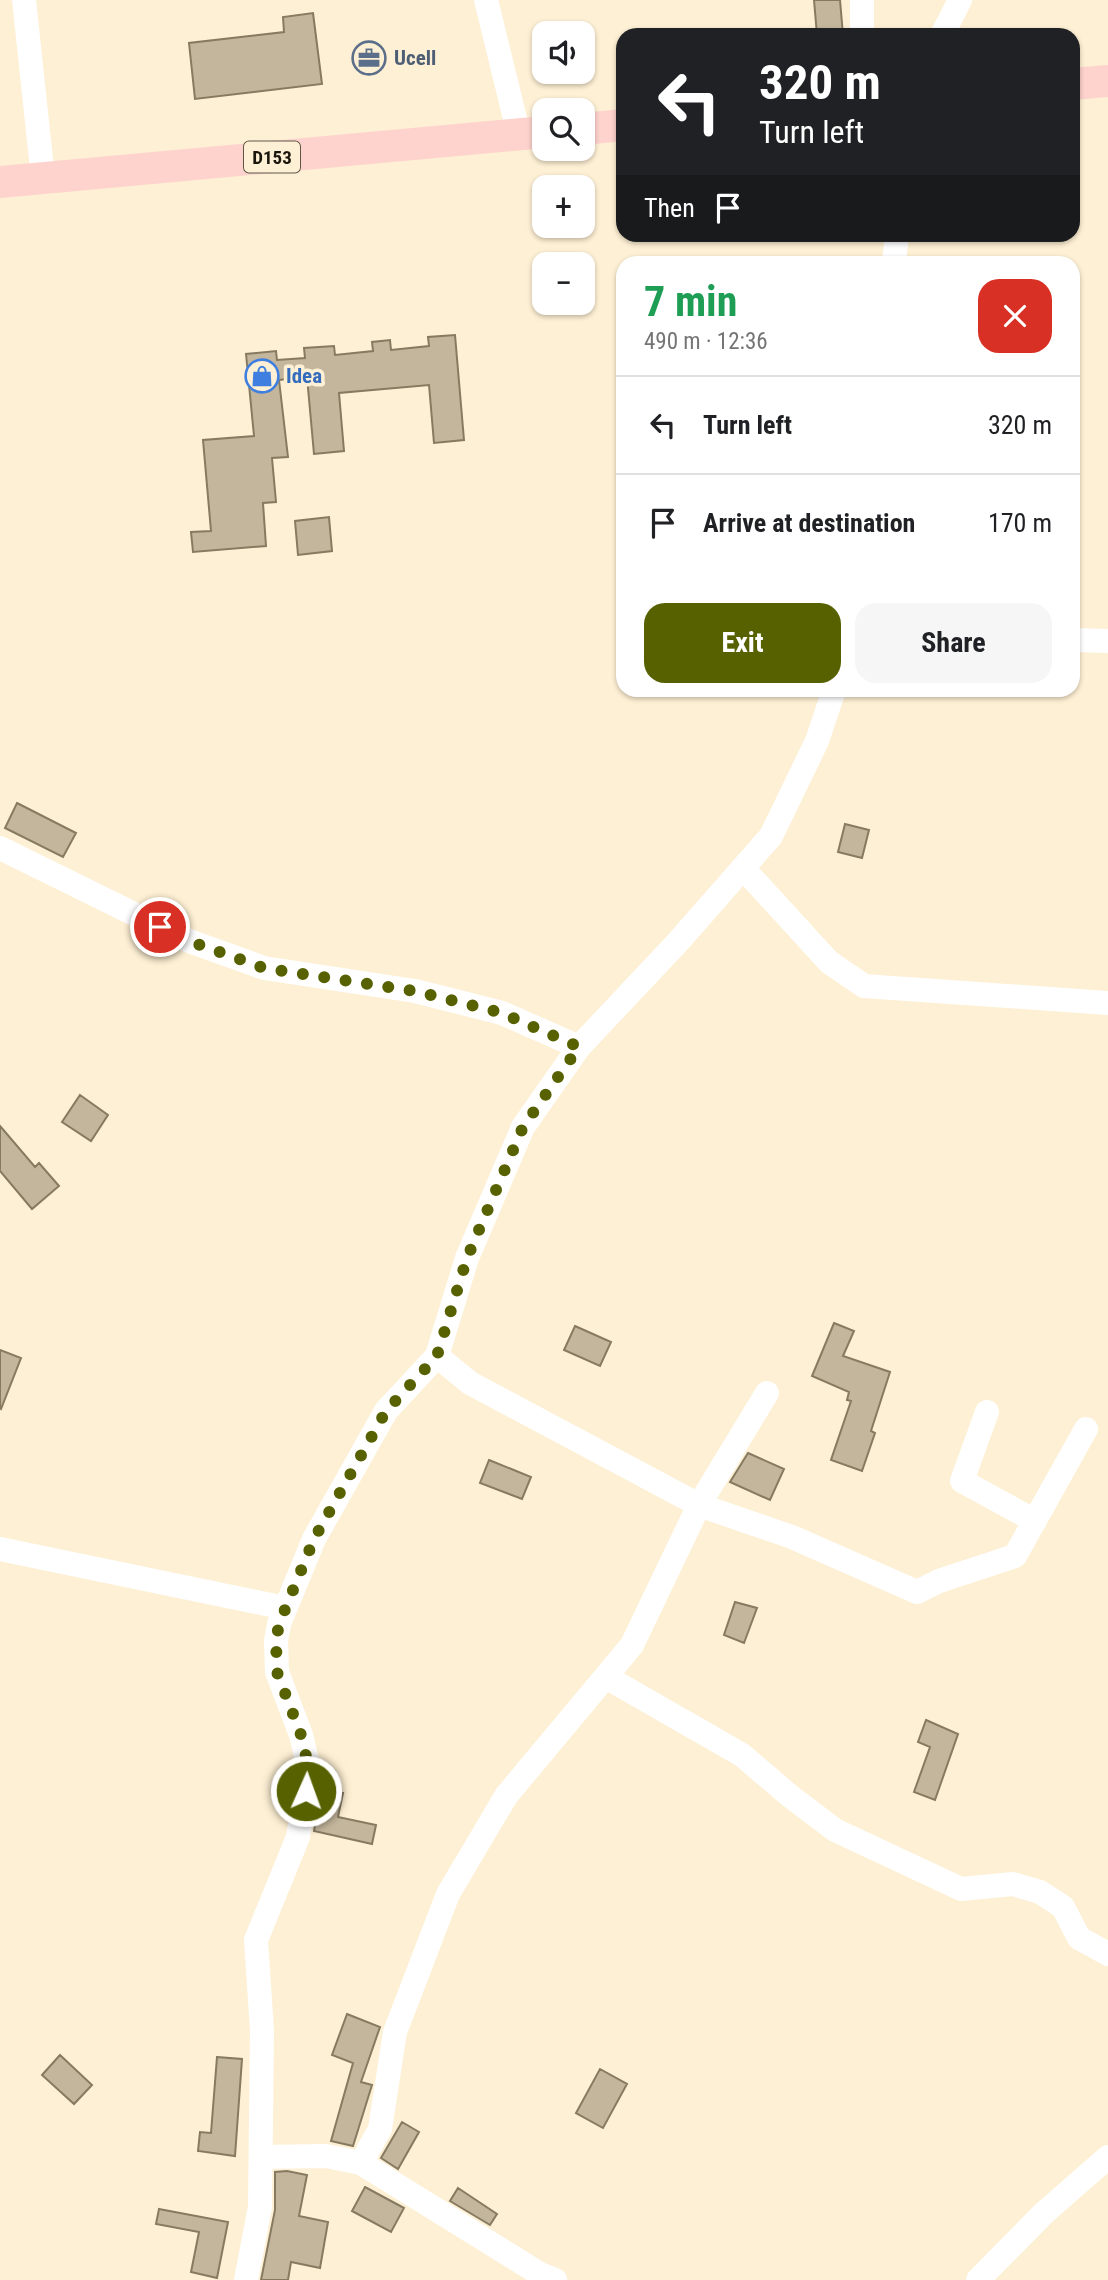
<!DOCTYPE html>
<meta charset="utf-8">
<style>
:root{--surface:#fff;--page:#f6f6f6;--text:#202124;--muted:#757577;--line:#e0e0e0;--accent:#576100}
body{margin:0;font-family:"Roboto Condensed",sans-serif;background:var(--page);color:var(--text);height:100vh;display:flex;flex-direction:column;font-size:26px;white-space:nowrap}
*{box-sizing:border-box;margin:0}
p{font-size:23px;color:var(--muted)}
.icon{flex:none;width:38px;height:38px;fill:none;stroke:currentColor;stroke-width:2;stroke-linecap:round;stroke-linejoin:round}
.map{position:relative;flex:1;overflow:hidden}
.drawer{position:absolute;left:616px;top:256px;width:464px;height:441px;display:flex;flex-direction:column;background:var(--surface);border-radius:21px;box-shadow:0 2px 5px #0004}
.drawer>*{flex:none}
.banner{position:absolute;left:616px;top:28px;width:464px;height:214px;border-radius:21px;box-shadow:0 2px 5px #0004;background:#202124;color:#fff;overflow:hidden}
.buttons{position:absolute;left:532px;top:21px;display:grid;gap:14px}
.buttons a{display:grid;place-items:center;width:63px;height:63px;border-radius:14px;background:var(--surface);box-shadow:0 2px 5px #0004;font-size:35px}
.pin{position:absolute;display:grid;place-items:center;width:60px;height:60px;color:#fff;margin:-30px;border:4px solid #fff;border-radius:50%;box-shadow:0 2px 7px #0007}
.me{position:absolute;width:77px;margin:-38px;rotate:2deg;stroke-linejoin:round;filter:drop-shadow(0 0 5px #0008)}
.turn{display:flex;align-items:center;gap:24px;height:147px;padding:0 28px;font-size:32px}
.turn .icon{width:91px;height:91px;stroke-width:2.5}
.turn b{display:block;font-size:49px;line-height:60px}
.then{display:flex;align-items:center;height:66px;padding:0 28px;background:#0003;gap:14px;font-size:26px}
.round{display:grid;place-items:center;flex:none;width:74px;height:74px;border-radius:21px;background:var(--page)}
.overview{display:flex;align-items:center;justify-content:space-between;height:119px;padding:0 28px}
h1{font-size:42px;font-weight:700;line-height:52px;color:#1e9e55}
.cta{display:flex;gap:14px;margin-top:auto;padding:14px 28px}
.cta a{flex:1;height:80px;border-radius:21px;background:var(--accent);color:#fff;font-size:28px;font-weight:700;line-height:80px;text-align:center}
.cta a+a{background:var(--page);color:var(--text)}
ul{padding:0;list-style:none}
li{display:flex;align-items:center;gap:21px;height:98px;padding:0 28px;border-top:2px solid var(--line)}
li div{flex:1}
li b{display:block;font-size:26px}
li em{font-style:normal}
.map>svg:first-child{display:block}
.building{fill:#c3b69c;stroke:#867a61;stroke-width:2}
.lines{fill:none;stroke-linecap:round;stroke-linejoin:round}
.minor{stroke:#fff;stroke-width:24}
.major{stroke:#fed3cd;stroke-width:32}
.route{stroke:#576100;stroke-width:12;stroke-dasharray:0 21.6}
.labels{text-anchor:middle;stroke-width:7;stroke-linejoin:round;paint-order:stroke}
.shield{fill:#fef0d4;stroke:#5f5748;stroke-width:2}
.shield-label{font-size:19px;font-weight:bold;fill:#1b160c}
.service-label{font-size:21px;font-weight:bold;fill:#4e5e75;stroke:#fef0d4;text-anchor:start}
.shop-label{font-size:21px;font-weight:bold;fill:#366cbe;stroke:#fef0d4;text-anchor:start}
</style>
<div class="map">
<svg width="1108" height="2280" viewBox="0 0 1108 2280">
<rect width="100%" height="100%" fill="#fef0d4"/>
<!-- building -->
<path class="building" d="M814,0H840L843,35H817Z
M313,13L322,84L195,99L189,43L284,32L283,17Z
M455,335L464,440L434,443L429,385L339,393L344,451L314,454L307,377L279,380L288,457L272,458L276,502L263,503L266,546L193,552L191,532L211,531L203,440L254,436L246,354L276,351L277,360L305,358L304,348L334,346L335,355L373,351L372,342L390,340L391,350L429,346L428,337Z
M329,517L332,551L298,555L295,521Z
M17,803L76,833L63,857L5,828Z
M845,824L869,830L862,858L838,852Z
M80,1095L108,1115L91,1141L62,1122Z
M0,1126L35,1167L39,1163L59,1186L32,1209L0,1171Z
M834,1323L854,1331L843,1356L890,1372L871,1431L875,1433L862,1471L831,1460L851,1401L847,1400L849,1392L812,1376Z
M575,1326L611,1342L600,1366L564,1350Z
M0,1350L21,1358L1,1409L0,1408Z
M748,1453L784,1469L770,1500L730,1482Z
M489,1460L531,1477L522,1499L480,1483Z
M735,1602L757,1608L744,1643L724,1635Z
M926,1720L958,1734L935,1800L914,1792L930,1747L918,1742Z
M321,1788L343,1793L338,1817L376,1825L372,1844L314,1831Z
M347,2014L380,2027L361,2082L372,2085L353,2146L331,2141L353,2063L332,2055Z
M60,2055L92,2085L74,2104L42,2075Z
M217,2057L242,2059L235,2156L198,2151L200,2132L211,2133Z
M600,2069L627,2084L603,2128L576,2113Z
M402,2122L419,2132L398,2169L381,2158Z
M287,2171L307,2175L299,2216L328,2222L320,2268L291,2262L288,2280H261L275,2210V2172Z
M365,2187L404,2208L391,2232L352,2211Z
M458,2188L497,2214L490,2225L450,2201Z
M159,2209L228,2222L217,2278L191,2272L199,2232L156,2224Z"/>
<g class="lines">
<!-- minor -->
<path class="minor" d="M24,0L43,178
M486,0L519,135
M862,0V35
M942,35L960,0
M894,262L897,234
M1073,640L1108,641
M0,848L189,941L264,968L415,991L502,1013L579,1047
M743,868L829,962L864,986L1108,1003
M767,1393L699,1505L792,1537L917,1592L939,1581L1015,1556L1086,1429
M987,1412L962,1481L1035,1521
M0,1549L285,1608
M606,1677L742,1755L790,1796L835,1830L961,1889L1013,1884L1040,1892L1063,1907L1079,1938L1108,1954
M261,2157L326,2156L361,2163L540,2274L555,2280
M361,2163L380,2129L395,2032L448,1894L506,1796L632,1645L699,1505L470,1383L437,1356
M246,2280L260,2207L262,2031L256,1940L298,1837L309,1769L301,1735L277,1672L276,1641L279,1624L314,1539L386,1411L437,1356L467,1258L523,1127L579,1047L677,943L771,836L817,741L834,690
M978,2280L1044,2213L1108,2157"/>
<!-- major -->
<path class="major" d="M1073,84L1108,81
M583,129L623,125
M0,182L544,132"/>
</g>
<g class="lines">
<!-- route -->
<path class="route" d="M160,927L189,941L264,968L415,991L502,1013L579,1047L523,1127L467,1258L437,1356L386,1411L314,1539L279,1624L276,1641L277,1672L301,1735L309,1769L306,1791"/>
</g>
<!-- icons -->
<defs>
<symbol id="office-ring" viewBox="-11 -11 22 22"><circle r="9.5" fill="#fef0d4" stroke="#5c6f8a" stroke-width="1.5"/><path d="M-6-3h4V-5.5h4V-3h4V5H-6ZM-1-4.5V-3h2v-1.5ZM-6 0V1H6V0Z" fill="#5c6f8a"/></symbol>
<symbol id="shop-ring" viewBox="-11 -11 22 22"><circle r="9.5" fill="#fef0d4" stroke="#3f7fe0" stroke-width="1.5"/><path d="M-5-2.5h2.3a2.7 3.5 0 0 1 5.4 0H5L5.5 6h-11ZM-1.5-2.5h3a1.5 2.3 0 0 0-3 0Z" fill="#3f7fe0"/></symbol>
</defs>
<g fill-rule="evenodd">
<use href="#office-ring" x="350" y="39" width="38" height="38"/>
<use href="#shop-ring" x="243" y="357" width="38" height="38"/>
</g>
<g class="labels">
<!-- shield labels -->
<rect class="shield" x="244" y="141.5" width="56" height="31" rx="5"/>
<g class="shield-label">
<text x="272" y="164">D153</text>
</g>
<!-- service labels -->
<g class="service-label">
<text x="394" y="65">Ucell</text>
</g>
<!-- shop labels -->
<g class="shop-label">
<text x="286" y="383">Idea</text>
</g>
</g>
</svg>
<div class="buttons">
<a><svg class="icon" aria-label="sound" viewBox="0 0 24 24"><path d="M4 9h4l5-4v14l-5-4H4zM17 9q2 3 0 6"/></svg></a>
<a><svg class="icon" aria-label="search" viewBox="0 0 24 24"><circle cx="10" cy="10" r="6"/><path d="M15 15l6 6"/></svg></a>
<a>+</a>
<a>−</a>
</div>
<div class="pin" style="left:160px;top:927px;background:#d93025"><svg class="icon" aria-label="arrive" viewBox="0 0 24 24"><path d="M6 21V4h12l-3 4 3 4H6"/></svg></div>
<svg class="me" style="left:306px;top:1791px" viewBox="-20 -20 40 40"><circle r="17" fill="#576100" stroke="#fff" stroke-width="3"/><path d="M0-11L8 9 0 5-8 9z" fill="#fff"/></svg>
<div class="banner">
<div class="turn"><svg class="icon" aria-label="left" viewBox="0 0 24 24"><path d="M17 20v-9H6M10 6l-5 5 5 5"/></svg><div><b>320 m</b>Turn left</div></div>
<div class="then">Then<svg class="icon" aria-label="arrive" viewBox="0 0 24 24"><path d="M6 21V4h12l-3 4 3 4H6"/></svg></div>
</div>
<section class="drawer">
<div class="overview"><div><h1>7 min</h1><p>490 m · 12:36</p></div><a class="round" style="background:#d93025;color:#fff"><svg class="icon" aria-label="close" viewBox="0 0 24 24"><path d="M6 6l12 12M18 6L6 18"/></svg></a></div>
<ul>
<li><svg class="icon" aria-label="left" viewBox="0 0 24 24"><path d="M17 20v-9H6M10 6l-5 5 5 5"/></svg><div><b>Turn left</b></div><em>320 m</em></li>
<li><svg class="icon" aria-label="arrive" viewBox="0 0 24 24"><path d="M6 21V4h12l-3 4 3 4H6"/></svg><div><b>Arrive at destination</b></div><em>170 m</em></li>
</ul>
<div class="cta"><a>Exit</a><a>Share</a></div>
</section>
</div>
